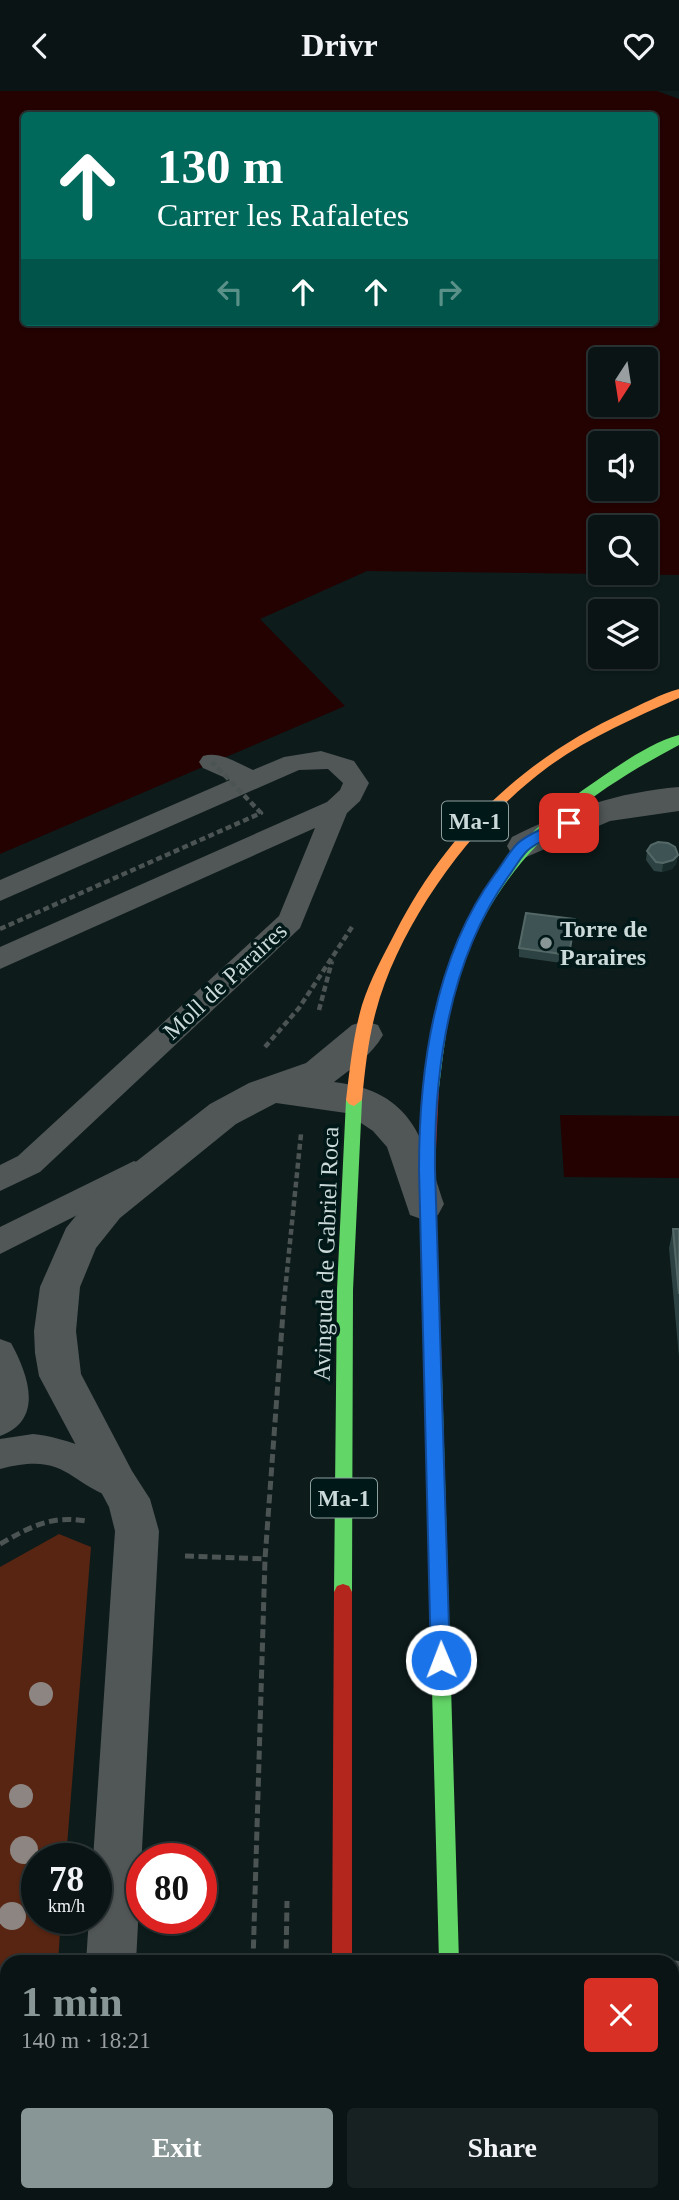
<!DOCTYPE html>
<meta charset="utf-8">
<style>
:root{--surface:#0a1414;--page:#182122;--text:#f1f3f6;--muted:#999ea0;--line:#2a3334;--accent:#889696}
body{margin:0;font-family:"Times New Roman",serif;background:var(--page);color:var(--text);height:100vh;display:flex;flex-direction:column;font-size:26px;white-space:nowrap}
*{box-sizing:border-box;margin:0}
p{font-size:23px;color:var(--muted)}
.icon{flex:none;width:38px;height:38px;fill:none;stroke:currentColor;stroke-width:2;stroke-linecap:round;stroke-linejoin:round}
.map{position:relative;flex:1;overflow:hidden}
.side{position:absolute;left:0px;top:1864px;width:679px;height:247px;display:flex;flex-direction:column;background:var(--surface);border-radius:21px 21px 0 0;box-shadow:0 2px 5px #0004,0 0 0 2px var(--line)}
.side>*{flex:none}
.banner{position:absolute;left:21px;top:21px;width:637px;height:214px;border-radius:7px;box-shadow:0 2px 5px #0004,0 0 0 2px var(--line);background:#00695c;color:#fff;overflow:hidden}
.needle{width:46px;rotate:192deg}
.controls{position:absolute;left:588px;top:256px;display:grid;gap:14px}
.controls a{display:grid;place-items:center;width:70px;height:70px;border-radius:7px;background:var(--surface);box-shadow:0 2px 5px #0004,0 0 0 2px var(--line);font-size:35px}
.speed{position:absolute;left:21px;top:1752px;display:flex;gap:14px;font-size:35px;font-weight:700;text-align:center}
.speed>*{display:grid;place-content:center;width:91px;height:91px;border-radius:50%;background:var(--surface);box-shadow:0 2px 5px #0004,0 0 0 2px var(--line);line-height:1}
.speed small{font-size:18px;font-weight:400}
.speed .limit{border:10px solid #d22;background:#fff;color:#111}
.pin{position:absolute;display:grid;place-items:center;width:60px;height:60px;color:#fff;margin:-30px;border-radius:14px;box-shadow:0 4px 10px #0006}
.me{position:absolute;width:77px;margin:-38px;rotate:359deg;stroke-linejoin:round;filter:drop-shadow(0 0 5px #0008)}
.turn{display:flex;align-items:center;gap:24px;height:147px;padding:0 21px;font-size:32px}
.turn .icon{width:91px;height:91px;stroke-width:2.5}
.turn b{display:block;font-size:49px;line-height:60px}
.lanes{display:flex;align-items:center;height:66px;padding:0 21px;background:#0003;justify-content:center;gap:35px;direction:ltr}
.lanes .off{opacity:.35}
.round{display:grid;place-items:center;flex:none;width:74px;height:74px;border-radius:7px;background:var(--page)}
.headline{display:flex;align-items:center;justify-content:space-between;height:119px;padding:0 21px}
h1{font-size:42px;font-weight:700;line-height:52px;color:var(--accent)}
.cta{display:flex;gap:14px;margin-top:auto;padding:14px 21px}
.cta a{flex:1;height:80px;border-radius:7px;background:var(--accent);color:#fff;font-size:28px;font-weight:700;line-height:80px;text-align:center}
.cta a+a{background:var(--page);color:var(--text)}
header{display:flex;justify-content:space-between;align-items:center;height:91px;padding:0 21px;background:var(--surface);font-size:32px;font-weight:700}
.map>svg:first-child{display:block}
.green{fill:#582512}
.water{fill:#240202;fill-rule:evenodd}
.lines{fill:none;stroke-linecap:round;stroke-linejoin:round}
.path-far1{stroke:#4c5353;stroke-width:4.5;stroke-dasharray:6 3.5;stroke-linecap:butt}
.path{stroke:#4c5353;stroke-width:5;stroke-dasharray:9 4.5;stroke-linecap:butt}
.lane{fill:#515656;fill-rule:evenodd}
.street{fill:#515656;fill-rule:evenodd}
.fast{fill:#63d668;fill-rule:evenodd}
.slow{fill:#ff974d;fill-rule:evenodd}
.jam{fill:#b3261e;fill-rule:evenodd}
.path-bridge{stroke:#4c5353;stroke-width:4.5;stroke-dasharray:6 3.5;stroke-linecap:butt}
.tree{fill:#8d8581}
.wall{fill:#2d4343}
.shaded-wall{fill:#192c2c}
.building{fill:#3e5353;stroke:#546868;stroke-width:2}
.route{fill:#1a73e8;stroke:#114b97;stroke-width:2}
.poi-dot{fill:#889696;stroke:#001818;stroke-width:2.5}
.labels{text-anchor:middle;stroke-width:7;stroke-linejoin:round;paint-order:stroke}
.shield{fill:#001818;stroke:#8e9f9f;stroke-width:2}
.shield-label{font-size:23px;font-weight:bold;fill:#cbd9d9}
.poi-label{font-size:24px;font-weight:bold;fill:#cbd9d9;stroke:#001818;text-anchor:start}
.street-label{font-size:24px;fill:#cbd9d9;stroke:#001818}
</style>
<header><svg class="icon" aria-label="back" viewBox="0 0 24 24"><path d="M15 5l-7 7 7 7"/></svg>Drivr<svg class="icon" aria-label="heart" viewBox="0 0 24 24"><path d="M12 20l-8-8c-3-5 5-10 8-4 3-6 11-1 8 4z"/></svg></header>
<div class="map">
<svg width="679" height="2109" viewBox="0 0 679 2109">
<rect width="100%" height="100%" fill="#0d1b1b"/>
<!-- green -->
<path class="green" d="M59,1443L91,1456L66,1767L37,1768V1827H61L58,1871H7V2104H41L40,2109H0V1476Z"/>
<!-- water -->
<path class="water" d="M0,0H657L679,8V484L367,480L260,528L345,615L0,763ZM24,24H654V231H24ZM600,268H646V313H600ZM600,352H646V397H600ZM600,436H646V481H600Z
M560,1024L679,1025V1087L564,1086Z"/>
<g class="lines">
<!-- path-far1 -->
<path class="path-far1" d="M319,919L332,870
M265,956L299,917L352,836
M284,1210L301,1043"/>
<!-- path -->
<path class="path" d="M0,1453C30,1436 51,1424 86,1430
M185,1465L265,1468
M253,1871L265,1468L284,1208
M286,1871L287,1810
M244,2104V2109
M667,2104V2109
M281,2109L282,2104"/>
<!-- lane -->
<path class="lane" d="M321,660L354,670L369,692L360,710L347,722L300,837L40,1081L0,1100V1074L18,1065L279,825L315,737L0,878V856L327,711L340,699L343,692L328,678L299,679L0,810V789L230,689L203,677L199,671L203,665C220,660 237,672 253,679L284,666Z
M134,1070L145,1074L149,1082L145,1090L0,1163V1136Z
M0,1248L11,1252C28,1283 45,1329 0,1345Z
M33,1343C64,1346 120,1365 134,1394L129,1404L117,1409C65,1390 66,1361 0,1378V1348Z
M672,1869L679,1870V1908L672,1907V1871H667Z"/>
<!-- street -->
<path class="street" d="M679,696V720L610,730L524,767L512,764L507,755L512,746C566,719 618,701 679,696Z
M365,930L378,934L383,944C372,964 352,977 334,991C413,1000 423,1048 444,1113L438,1124L424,1129L410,1124L387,1056L373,1040L346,1022L276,1012L236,1033L120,1127L96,1157L80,1196L76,1240L81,1283L132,1380L150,1408L159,1440L136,1871H86L89,1827H96V1768H93L115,1440L109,1416L39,1285L35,1262L34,1240L40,1196L66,1137L92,1105L210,1013L249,992L306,972L352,934Z
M69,2104H123L122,2109H68Z"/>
<!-- fast -->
<path class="fast" d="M679,644V654C579,707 501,766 462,877C448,915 444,957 439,997L431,1003L426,1001L423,997C426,976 428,955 432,934C453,829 507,749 596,690C621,673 650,652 679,644Z
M354,1003L362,1009L353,1199L352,1501L349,1507L343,1509L337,1507L334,1501L337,1199L346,1009Z
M433,1277L439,1279L442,1284L459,1871H439L424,1284L427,1279Z
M330,2104H352V2109H330Z
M444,2104H466L467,2109H445Z"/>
<!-- slow -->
<path class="slow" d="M679,598V607C634,627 588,647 548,676C473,731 400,831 376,920C368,949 365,979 362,1009L354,1015L349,1013L346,1009C350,977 353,945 362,914C370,889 383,865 395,842C446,742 523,668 625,621C642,613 661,603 679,598Z"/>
<!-- jam -->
<path class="jam" d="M431,991L439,997L435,1078L442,1284L439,1289L433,1291L427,1289L424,1284L419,1078L423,997Z
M343,1493L349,1495L352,1501V1871H332L334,1501L337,1495Z"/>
<!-- path-bridge -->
<path class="path-bridge" d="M0,838L261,722L212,671"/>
</g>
<!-- trees -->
<g class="tree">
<circle cx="41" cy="1603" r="12"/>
<circle cx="21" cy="1705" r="12"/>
<circle cx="24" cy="1759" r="14"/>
<circle cx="12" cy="1825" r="14"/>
</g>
<!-- wall -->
<path class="wall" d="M647,760L678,764L676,773L672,778L662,781L654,780L646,769Z
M575,828L568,873L519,866V857Z
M673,1138H679V1266L669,1157Z"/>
<!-- shaded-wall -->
<path class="shaded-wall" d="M678,764L676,773L672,778L662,781L663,772Z"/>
<!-- building -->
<path class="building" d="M658,751L668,752L675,756L678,764L673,769L663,772L656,771L647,760L651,754Z
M526,822L575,828L569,864L519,857Z
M673,1138H679V1203Z"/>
<!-- route -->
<path class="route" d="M569,727L574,728V735C560,742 539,749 527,760C520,767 514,778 508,786C449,869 434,978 435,1078L450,1569L448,1575L441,1578L434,1575L431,1569L419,1078C419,977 434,866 495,783C502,774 509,761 517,753C526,744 557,730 569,727Z"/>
<!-- markers -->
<circle class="poi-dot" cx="546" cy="852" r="7"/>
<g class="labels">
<!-- shield labels -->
<g class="shield">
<rect x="442" y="710.5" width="66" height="39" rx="5"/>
<rect x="311" y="1387.5" width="66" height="39" rx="5"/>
</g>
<g class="shield-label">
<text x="475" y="738">Ma-1</text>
<text x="344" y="1415">Ma-1</text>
</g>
<!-- poi labels -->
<g class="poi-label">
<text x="560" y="846">Torre de<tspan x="560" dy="28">Paraires</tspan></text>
</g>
<!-- street labels -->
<g class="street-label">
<text transform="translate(225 890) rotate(-43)" y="8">Moll de Paraires</text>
<text transform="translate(326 1163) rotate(-88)" y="8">Avinguda de Gabriel Roca</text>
</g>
</g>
</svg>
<div class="controls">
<a><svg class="needle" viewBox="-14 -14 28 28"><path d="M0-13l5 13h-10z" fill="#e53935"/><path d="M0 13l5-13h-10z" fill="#999ea0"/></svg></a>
<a><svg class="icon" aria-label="sound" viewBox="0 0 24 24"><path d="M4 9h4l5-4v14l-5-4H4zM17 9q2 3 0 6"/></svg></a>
<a><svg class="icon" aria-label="search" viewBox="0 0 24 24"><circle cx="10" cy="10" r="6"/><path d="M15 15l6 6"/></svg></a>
<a><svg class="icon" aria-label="layers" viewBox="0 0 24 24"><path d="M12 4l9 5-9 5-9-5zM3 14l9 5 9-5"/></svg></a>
</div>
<div class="speed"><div>78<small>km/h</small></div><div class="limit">80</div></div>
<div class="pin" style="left:569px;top:732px;background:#d93025"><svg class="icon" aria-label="arrive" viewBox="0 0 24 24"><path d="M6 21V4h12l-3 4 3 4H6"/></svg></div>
<svg class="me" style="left:441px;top:1569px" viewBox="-20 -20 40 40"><circle r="17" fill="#1a73e8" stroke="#fff" stroke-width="3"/><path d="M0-11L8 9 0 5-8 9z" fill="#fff"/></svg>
<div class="banner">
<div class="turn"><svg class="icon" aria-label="ahead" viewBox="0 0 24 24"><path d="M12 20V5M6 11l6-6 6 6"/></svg><div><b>130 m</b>Carrer les Rafaletes</div></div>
<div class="lanes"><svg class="icon off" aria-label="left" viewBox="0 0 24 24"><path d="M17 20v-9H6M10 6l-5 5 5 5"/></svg><svg class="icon" aria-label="ahead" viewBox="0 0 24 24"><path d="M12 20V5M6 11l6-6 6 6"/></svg><svg class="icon" aria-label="ahead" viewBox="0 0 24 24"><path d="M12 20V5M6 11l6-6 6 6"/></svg><svg class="icon off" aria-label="right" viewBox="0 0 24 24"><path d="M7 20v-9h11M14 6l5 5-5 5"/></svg></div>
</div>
<section class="side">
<div class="headline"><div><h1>1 min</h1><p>140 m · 18:21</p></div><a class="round" style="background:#d93025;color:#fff"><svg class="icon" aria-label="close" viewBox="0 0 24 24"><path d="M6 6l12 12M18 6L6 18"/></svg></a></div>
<div class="cta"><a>Exit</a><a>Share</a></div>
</section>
</div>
